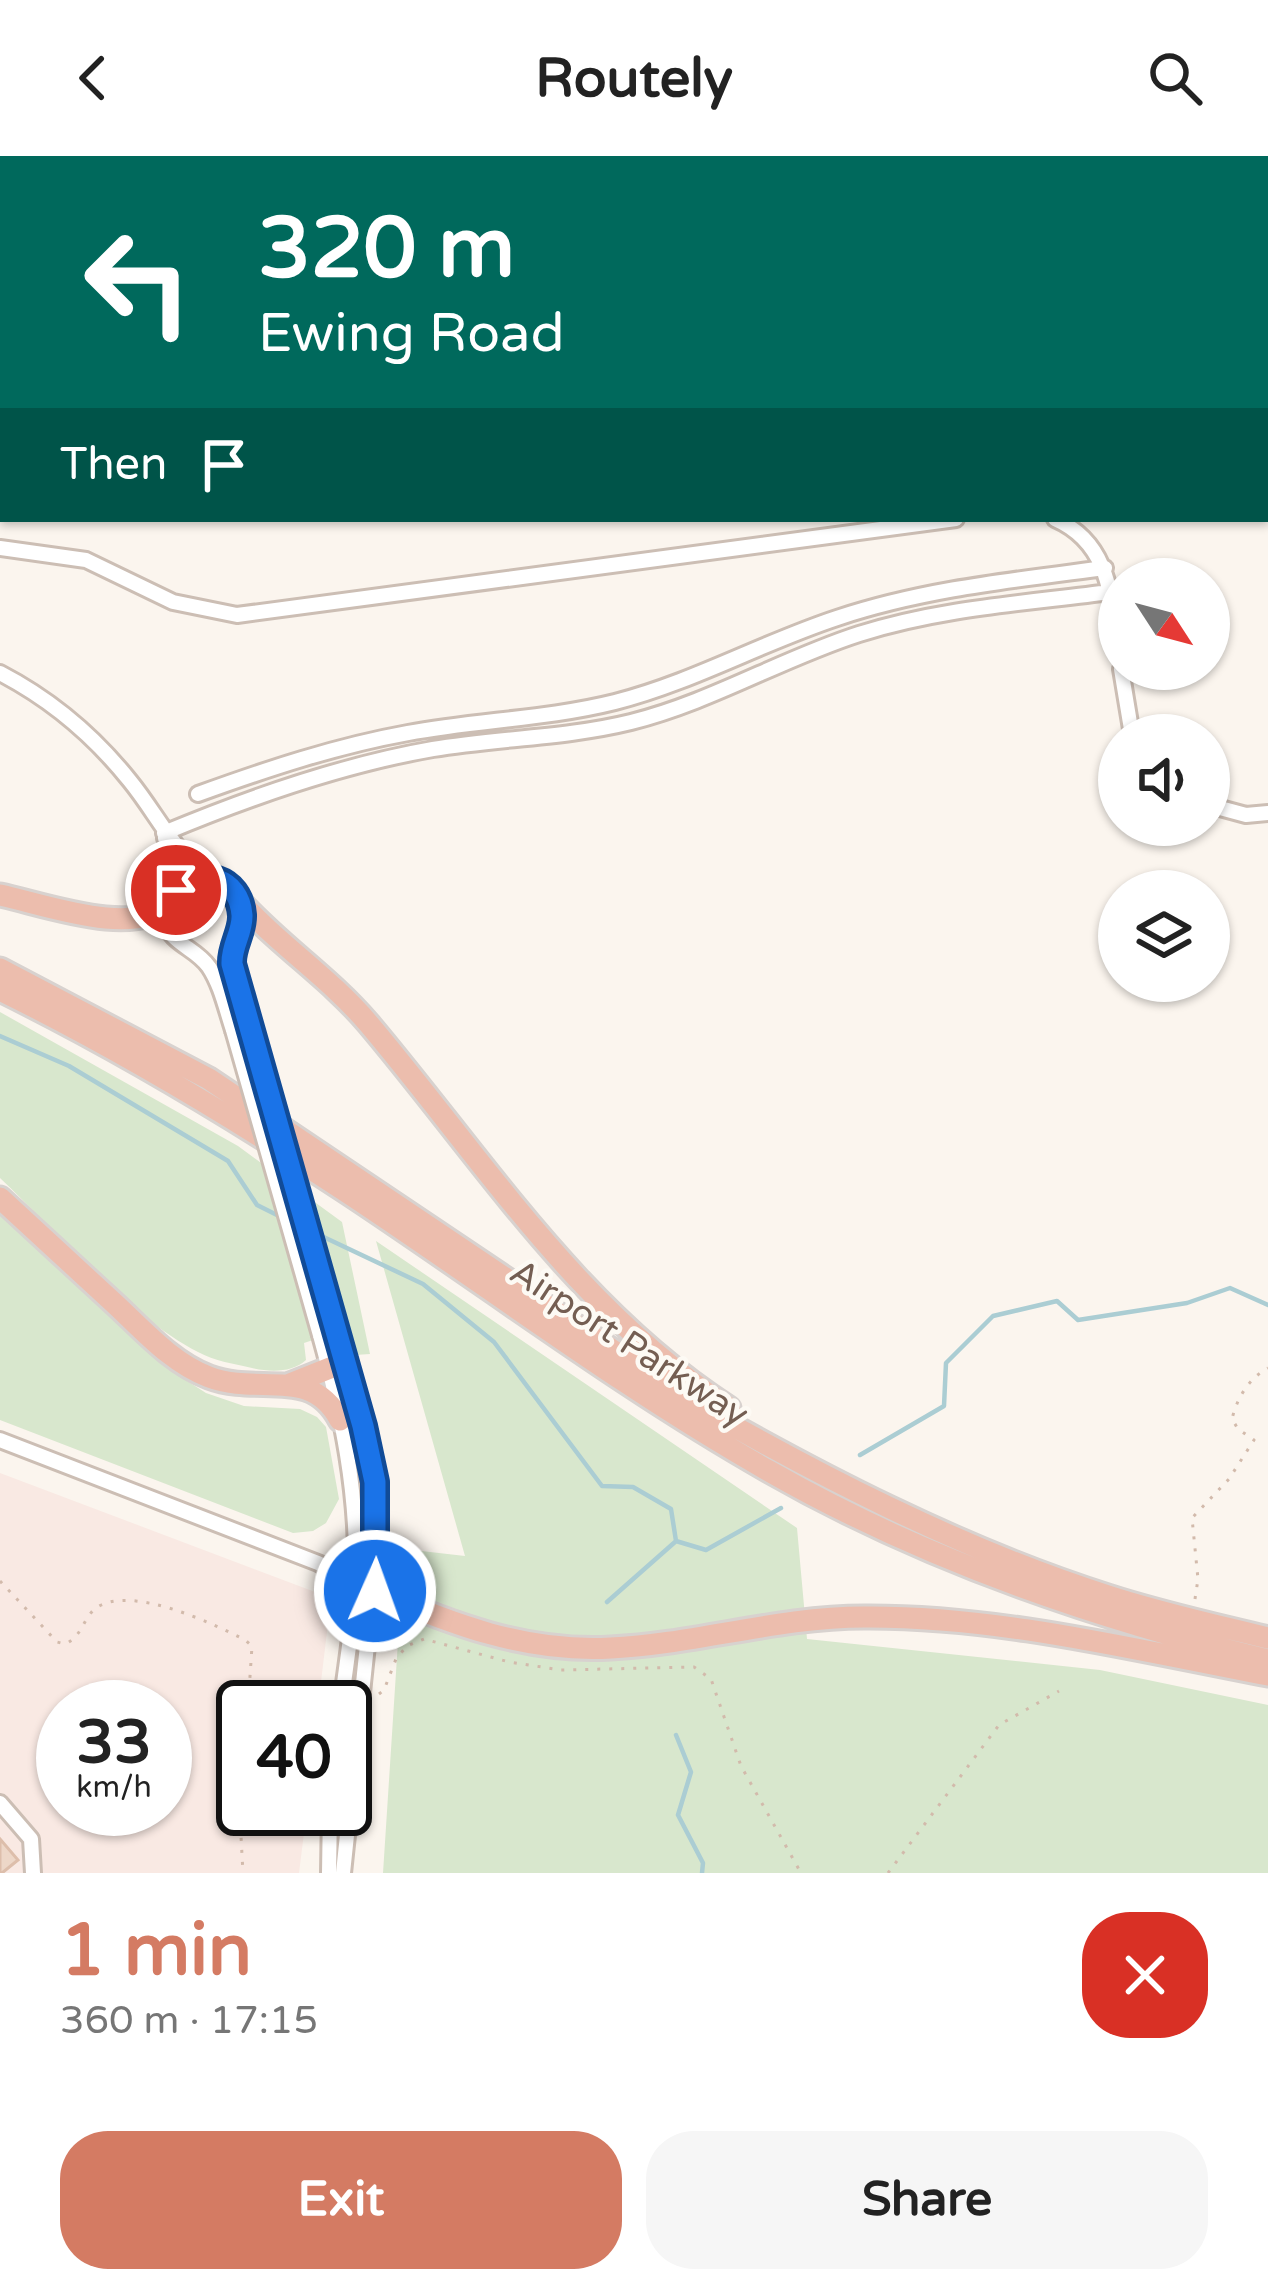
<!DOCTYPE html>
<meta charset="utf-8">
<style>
:root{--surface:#fff;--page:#f6f6f6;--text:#222;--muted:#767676;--accent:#d47b63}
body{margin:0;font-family:"Varela Round",sans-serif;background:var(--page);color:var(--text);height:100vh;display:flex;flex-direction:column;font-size:45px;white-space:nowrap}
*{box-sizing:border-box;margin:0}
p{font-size:39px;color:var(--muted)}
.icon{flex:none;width:66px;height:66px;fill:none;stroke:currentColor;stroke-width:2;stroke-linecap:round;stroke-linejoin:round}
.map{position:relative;height:1717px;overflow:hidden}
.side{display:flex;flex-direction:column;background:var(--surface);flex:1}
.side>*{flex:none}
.hud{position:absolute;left:0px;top:0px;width:1269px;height:366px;box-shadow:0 3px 9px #0004;background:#00695c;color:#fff;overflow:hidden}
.needle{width:78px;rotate:126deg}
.fabs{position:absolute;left:1098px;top:402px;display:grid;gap:24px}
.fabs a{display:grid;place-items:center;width:132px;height:132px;border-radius:50%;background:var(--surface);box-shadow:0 3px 9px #0004;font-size:60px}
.speed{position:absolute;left:36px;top:1524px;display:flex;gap:24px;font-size:60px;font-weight:700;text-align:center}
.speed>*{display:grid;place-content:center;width:156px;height:156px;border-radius:50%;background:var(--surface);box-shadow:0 3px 9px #0004;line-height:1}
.speed small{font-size:30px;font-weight:400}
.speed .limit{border:6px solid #111;border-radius:18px;background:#fff;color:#111}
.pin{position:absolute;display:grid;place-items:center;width:102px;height:102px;color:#fff;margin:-51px;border:6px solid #fff;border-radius:50%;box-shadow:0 3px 12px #0007}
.me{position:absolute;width:132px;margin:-66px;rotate:2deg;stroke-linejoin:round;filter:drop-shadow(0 0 9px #0008)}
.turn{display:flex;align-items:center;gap:42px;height:252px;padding:0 60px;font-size:54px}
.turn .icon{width:156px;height:156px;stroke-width:2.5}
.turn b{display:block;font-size:84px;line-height:102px}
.then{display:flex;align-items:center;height:114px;padding:0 60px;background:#0003;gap:24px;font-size:45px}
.round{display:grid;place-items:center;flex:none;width:126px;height:126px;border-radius:48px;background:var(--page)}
.headline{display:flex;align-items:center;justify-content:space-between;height:204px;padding:0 60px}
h1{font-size:72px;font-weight:700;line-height:90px;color:var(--accent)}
.cta{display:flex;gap:24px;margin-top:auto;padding:24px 60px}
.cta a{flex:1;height:138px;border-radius:48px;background:var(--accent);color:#fff;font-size:48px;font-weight:700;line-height:138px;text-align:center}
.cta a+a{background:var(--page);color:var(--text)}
header{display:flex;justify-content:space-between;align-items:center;height:156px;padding:0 60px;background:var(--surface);font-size:54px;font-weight:700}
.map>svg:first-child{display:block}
.commercial{fill:#f9e9e3;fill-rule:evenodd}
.green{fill:#d8e7cd}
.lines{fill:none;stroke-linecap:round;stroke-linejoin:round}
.stream{stroke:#abcdd3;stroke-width:4.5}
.runway{stroke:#dad0da;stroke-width:99}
.building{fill:#edd7c8;stroke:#ddbeab;stroke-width:3}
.minor-casing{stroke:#ccbeb4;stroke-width:20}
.highway-casing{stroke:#d8d2cf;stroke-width:27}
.path{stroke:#d2baab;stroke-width:3;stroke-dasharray:3 9;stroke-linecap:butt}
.minor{stroke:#fff;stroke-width:14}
.highway{stroke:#ecbdad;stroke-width:21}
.minor-bridge-casing{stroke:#ccbeb4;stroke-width:20;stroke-linecap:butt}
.minor-bridge{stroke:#fff;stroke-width:14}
.route-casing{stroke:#114b97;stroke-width:30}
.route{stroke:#1a73e8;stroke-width:21}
.labels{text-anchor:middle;stroke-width:9;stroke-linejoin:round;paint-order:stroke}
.street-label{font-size:36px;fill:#745e52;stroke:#fdfaf4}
</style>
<header><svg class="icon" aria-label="back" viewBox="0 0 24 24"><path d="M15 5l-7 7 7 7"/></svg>Routely<svg class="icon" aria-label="search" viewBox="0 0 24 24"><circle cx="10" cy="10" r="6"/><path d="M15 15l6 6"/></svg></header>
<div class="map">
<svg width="1268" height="1717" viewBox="0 0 1268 1717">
<rect width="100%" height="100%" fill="#fbf5ee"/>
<!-- commercial -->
<path class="commercial" d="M0,1317L331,1442L318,1551H243V1653H307L299,1717H0ZM63,1551H165V1653H63Z"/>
<!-- green -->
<path class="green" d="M162,0H847V3H159Z
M1007,0H1268V86L1266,3H994Z
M3,86V312H0V87Z
M0,856L238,990L342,1066L370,1198L355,1199L343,1174L304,1187L306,1204C292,1217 270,1216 252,1212C235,1208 214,1205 198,1196C128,1160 58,1077 0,1022Z
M0,1059L167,1212L206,1237L244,1250L300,1253L317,1261L326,1271L339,1343L326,1367L313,1375L293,1377L0,1264Z
M376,1085L797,1372L807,1483L1100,1514L1268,1549V1717H383L404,1393L465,1400Z"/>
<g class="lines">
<!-- stream -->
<path class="stream" d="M0,880L69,910L228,1005L257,1049L281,1061
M313,1076L423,1128L494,1186L602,1330L633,1331L671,1353L676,1385L706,1394L781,1352
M860,1299L944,1250L946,1207L993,1160L1057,1145L1078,1164L1187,1147L1230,1132L1268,1149
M607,1446L675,1386
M676,1579L691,1616L678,1659L703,1707L702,1717"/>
<!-- runway -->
<path class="runway" d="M1266,160H1268"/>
</g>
<!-- building -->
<path class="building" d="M0,1683L18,1704L2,1717H0Z"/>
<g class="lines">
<defs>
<path id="minor" d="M153,3L155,0
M0,52L3,51
M0,318H3
M1055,363C1110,387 1111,441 1119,494
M0,392L86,404L173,446L237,459L956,363
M1121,513L1132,579
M0,517C50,543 95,581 130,625C157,658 172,694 208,720
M198,638C267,613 336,590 408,577C477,564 547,563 615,546C693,526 761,487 837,462C924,433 1014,424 1105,412
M1209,649L1246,659L1268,657
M164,677C250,641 341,609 433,593C499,582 566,582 631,566C711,546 781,503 859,478C941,452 1026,447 1110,436
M165,682L174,710L175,734
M233,874C226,853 221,829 209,811C195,791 171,789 164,764L167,748L186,725L208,720L229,730L241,753L233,808L250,867
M338,1178L375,1326L378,1385L343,1717
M320,1179C342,1258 358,1338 356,1420C354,1464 346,1508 341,1551
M0,1284L318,1407L375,1435
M0,1647L31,1683L33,1717
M329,1717L330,1653"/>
<path id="highway" d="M0,739C43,748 135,782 167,748
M236,741C276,787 328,820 368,867C482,1002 577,1154 729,1252
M0,813L209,923L682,1241C816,1318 960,1393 1108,1440C1160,1457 1215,1469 1268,1482
M0,834C120,893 233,961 345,1035C486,1128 621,1231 769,1315C923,1403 1096,1463 1268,1504
M0,1042C38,1077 77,1113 115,1148C144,1175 172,1207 209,1221C259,1240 311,1209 340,1264
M290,1228L345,1206
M375,1435C451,1468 527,1497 611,1492C696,1488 778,1461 864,1461C1000,1460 1135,1494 1268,1519
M370,1484L391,1458L415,1452"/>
</defs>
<!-- minor casing -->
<use href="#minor" class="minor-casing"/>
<!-- highway casing -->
<use href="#highway" class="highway-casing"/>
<!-- path -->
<path class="path" d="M0,1425L57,1486L65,1488C83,1480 82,1463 96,1452C130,1428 212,1467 245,1484L252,1490L248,1551
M1195,1443L1198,1423L1192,1362L1229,1323L1254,1284L1238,1273L1232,1263C1237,1242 1249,1222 1268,1212
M379,1538L384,1534L396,1503L407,1490L424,1483L509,1506L561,1514L694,1511L711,1523L741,1610L801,1717
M243,1610L240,1662L243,1717
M888,1717L999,1569L1059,1535"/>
<!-- minor -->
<use href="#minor" class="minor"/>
<!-- highway -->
<use href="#highway" class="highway"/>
<defs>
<path id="minor-bridge" d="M250,867L338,1178
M233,874L320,1179"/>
</defs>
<!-- minor-bridge casing -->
<use href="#minor-bridge" class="minor-bridge-casing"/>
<!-- minor-bridge -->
<use href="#minor-bridge" class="minor-bridge"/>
</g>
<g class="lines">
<defs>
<path id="route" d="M176,734C201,712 239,721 242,759C243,776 231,790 232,808L363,1270L375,1326V1435"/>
</defs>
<!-- route casing -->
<use href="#route" class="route-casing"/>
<!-- route -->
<use href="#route" class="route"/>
</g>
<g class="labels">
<!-- street labels -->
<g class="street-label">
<text transform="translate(630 1186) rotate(33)" y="13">Airport Parkway</text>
</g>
</g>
</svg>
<div class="fabs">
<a><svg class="needle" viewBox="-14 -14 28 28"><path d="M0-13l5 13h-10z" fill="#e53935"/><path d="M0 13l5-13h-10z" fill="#767676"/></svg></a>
<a><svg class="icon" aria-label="sound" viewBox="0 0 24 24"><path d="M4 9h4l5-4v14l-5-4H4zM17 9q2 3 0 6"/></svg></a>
<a><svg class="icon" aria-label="layers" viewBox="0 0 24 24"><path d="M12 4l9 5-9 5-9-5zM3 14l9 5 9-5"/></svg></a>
</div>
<div class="speed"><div>33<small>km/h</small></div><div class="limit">40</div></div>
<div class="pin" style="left:176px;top:734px;background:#d93025"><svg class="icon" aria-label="arrive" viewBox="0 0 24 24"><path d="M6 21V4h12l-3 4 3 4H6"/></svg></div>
<svg class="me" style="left:375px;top:1435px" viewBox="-20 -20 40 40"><circle r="17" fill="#1a73e8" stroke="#fff" stroke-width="3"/><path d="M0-11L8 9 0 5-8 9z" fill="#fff"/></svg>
<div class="hud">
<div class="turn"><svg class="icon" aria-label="left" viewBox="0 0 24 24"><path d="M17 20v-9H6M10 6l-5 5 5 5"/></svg><div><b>320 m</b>Ewing Road</div></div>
<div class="then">Then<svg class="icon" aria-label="arrive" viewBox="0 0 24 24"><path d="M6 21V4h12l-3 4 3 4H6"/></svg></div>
</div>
</div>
<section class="side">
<div class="headline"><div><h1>1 min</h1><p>360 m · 17:15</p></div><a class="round" style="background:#d93025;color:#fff"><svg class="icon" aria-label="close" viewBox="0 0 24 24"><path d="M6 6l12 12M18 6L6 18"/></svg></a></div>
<div class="cta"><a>Exit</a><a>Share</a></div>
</section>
